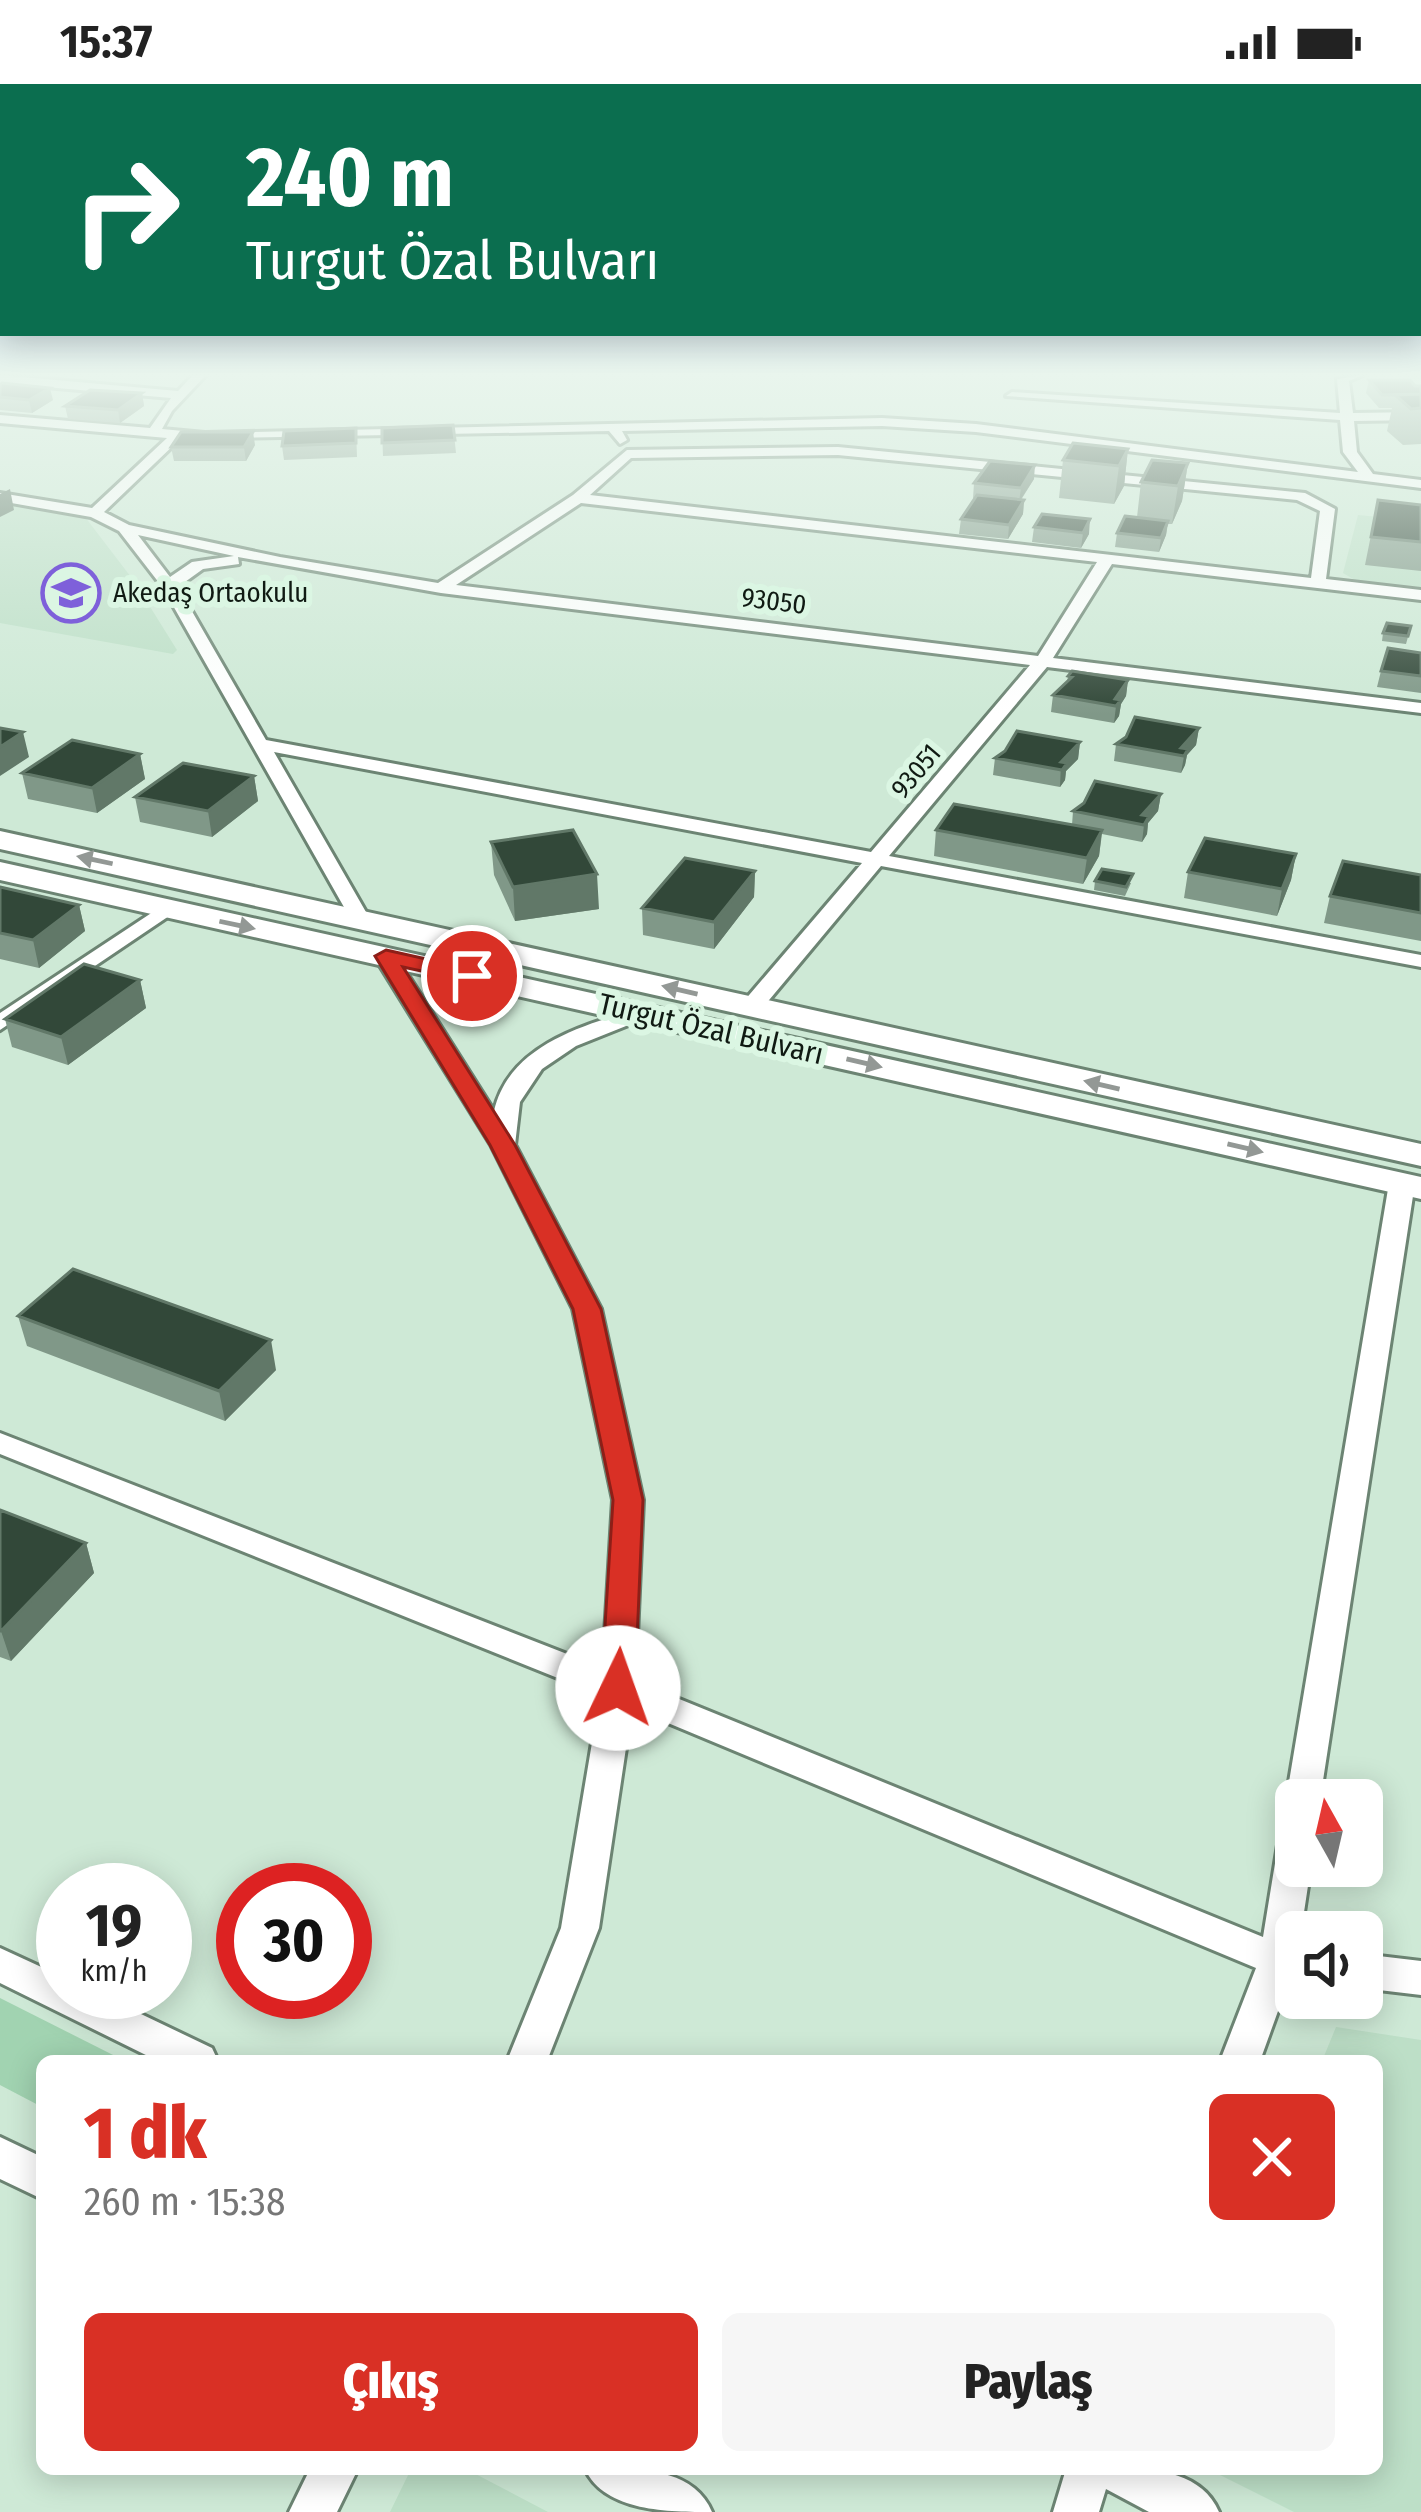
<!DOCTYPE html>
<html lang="tr">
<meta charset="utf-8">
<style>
:root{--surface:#fff;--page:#f6f6f6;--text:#222;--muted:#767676;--accent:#d93025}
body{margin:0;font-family:"Fira Sans Condensed",sans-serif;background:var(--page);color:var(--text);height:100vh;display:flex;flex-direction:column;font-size:45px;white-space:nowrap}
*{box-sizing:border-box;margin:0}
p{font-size:39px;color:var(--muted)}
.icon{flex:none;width:66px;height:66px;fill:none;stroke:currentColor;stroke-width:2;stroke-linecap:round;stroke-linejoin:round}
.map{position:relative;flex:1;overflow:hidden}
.drawer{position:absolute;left:36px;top:1971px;width:1347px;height:420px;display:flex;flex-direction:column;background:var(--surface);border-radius:18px;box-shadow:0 6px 30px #0003}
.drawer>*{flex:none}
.banner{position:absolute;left:0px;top:0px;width:1422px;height:252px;box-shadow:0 6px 30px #0003;background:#0b6e4f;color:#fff;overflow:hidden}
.needle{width:78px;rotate:352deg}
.buttons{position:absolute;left:1275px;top:1695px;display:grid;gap:24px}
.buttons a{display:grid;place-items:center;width:108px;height:108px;border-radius:18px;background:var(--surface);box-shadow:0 6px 30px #0003;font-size:60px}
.speed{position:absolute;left:36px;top:1779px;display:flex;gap:24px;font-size:60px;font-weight:700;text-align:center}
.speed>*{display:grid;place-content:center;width:156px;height:156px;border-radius:50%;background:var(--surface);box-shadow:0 6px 30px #0003;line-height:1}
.speed small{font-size:30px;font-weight:400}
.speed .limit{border:18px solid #d22;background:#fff;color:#111}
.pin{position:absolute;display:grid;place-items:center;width:102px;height:102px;color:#fff;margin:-51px;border:6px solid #fff;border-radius:50%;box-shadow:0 3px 12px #0007}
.me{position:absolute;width:132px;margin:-66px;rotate:3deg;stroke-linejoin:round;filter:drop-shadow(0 0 9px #0008)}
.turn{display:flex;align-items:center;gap:42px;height:252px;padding:0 48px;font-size:54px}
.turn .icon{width:156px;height:156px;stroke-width:2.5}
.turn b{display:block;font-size:84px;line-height:102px}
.round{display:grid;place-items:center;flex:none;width:126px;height:126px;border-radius:18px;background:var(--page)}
.headline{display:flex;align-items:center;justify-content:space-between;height:204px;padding:0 48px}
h1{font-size:72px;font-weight:800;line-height:90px;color:var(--accent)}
.primary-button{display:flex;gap:24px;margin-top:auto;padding:24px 48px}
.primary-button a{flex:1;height:138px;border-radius:18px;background:var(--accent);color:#fff;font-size:48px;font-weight:800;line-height:138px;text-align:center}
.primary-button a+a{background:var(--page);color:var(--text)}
.status{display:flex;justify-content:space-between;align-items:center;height:84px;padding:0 60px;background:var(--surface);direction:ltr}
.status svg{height:33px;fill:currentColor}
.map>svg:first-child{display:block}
.built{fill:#bddfc7}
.green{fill:#a1d3b1}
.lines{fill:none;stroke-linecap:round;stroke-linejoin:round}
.minor-casing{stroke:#6c8473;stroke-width:6}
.secondary-casing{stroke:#6c8473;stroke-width:6}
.minor{fill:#fff;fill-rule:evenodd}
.secondary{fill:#fff;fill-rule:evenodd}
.wall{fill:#809888}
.shaded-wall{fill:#617868}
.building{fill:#324839;stroke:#617868;stroke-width:3}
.oneway{fill:#939895}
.route{fill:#d93025;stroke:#8d1f18;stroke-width:3}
.labels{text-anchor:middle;stroke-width:12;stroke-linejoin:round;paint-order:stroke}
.far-poi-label{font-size:27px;fill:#101a13;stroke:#dbf6e3;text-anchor:start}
.far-street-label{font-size:27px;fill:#101a13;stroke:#dbf6e3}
.street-label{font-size:30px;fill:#101a13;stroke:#dbf6e3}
</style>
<div class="status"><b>15:37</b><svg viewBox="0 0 49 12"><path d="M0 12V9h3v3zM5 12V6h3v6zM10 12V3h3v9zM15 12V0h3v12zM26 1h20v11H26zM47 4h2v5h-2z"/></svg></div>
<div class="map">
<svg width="1421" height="2428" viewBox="0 0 1421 2428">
<rect width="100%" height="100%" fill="#cee9d6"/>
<!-- built -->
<path class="built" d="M0,416L82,429L134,497L177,566L173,570L0,539Z
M1358,431L1421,437V508L1365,502L1343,489Z
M1336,1943L1421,1956V2428H1294L1208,2385H1377V1977H1322Z
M411,2385H466L548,2428H390Z"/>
<!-- green -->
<path class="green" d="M0,1914L125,1977H42V2023L0,2001Z"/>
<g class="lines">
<defs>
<path id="minor" d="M0,291L178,307L193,291H206L172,327L162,345L205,349L882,334L976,340L1358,388L1343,368L1340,336L1006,312L1012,308L1340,329L1337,295L1363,291L1349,297L1353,329L1421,328V336L1354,337L1357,368L1373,390L1421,396V404L976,348L882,342L622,347L627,356L620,360L609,347L180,355L104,428L129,441L280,473L438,499L573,411L627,366L838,363L1305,409L1335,425L1326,495L1421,506V516L1112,480L1053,574L1421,619V629L1047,583L889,772L1421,871V883L881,782L760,927L752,929L741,922L744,917L862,779L274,668L370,835L367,839H353L163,504L119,447L91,433L0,417V409L92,424L167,354L0,339V331L150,344L171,314L0,299ZM838,371L1297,416L1320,427L1311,494L590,411L631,374ZM581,419L1097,478L1038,572L456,501ZM138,451L234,472L192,478L170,493ZM238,473L441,509L1030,581L871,768L266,656L178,503L203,485L239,480Z
M165,820L172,822V830L0,946V929Z
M385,866L396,872L494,1027C509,962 581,942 637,925L645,923L656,930L576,962L542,985L520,1018L515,1061L601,1225L643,1416L635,1597L1263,1853L1278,1761L1283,1750L1296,1746V1782H1311L1301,1848H1296V1895L1290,1894L1260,1977H1220L1256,1884L632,1624L599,1844L547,1977H507L561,1844L600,1611L0,1370V1349L603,1584L613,1416L573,1225L491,1061L374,872Z
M1402,1091L1415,1099L1320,1716H1296V1728L1286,1716L1389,1099Z
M0,1864L63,1893V1908H95L212,1964L218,1977H158L0,1899Z
M1362,1870L1421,1877V1911L1362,1904Z
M0,2053L42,2073V2115L0,2095Z
M310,2385H358L337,2428H289Z
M585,2385C629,2385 692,2380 712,2428C669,2428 605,2428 585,2385Z
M1066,2385C1115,2385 1196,2373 1219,2428H1149L1106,2405L1099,2428H1053Z"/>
<path id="secondary" d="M0,747L1421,1060V1082L0,765Z
M0,778L1421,1093V1115L0,796Z"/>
</defs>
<!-- minor casing -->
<use href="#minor" class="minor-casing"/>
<!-- secondary casing -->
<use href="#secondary" class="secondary-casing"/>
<!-- minor -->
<use href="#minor" class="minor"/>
<!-- secondary -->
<use href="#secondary" class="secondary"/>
</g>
<!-- wall -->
<path class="wall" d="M1369,296L1421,302V360L1403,361L1387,347L1392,324H1379L1366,309Z
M0,301L53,316L32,329L0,326Z
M142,309L144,322L120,339L68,335L65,322Z
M453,341L456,369L383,372L382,344Z
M356,344L357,373L284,376L282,362Z
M255,361L246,377H174L171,363Z
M1128,365L1124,402L1114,420L1059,414L1063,376Z
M1188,379L1182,417L1172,440H1168L1166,451L1159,468L1115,463L1117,449L1137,433L1141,398Z
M1034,395L1021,416H1024L1023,430L1008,455L959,450L961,435L975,414H973L974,399Z
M1378,416L1421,421V487L1365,481Z
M1034,443L1089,450L1081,464L1032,458Z
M1411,542L1406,560L1382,557L1383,549Z
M1421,569V609L1377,603L1381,587Z
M1068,592L1128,596L1126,612L1121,620L1119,632L1114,639L1051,628L1053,611L1067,598Z
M1199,644L1196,661L1187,671L1185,681L1181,689L1114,677L1116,660Z
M1080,658L1078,675L1066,687L1065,696L1060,703L993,691L995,674Z
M140,670L145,695L97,729L28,715L22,689Z
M254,692L258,717L212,753L140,738L135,713Z
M1161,710L1158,727L1148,739L1147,750L1142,758L1102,750L1099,772L1083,800L934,772L936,746L1072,741L1073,727Z
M491,758L599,825L515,837L494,791Z
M1296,770L1291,796L1277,832L1184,814L1188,788Z
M755,787L754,813L714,865L643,851L642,824Z
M1421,791V857L1324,839L1330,812Z
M1095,797L1131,799L1125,812L1094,806Z
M0,803L79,821L85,847L39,884L0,875Z
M140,896L146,924L68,981L12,963L5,935Z
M18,1232L276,1286L225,1337L27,1262Z
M0,1426L86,1459L94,1489L11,1577L0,1573Z"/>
<!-- shaded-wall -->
<path class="shaded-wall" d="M50,304L53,316L32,329L29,316Z
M142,309L144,322L120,339L118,326Z
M253,348L255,361L246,377L244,363Z
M1128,365L1124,402L1114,420L1119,382Z
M1188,379L1182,417L1172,440L1178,402Z
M1035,381L1034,395L1019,418L1021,404Z
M10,405L14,426L0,433V410Z
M1024,416L1023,430L1008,455L1009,441Z
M1090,435L1089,450L1081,464L1083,449Z
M1168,437L1166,451L1159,468L1161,454Z
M1128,596L1126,612L1121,620L1119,632L1114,639L1116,622L1115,615Z
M1199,644L1196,661L1187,671L1185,681L1181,689L1184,672L1181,664Z
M23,648L29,673L0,692V663Z
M1080,658L1078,675L1066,687L1065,696L1060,703L1061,678Z
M140,670L145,695L97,729L92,704Z
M254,692L258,717L212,753L208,727Z
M1161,710L1158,727L1148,739L1147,750L1142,758L1144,741L1142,731Z
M1102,746L1099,772L1083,800L1087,774Z
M1296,770L1291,796L1277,832L1282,805Z
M755,787L754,813L714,865V838Z
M597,790L599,825L515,837L513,803Z
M79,821L85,847L39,884L33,856Z
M140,896L146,924L68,981L61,953Z
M271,1256L276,1286L225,1337L219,1307Z
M86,1459L94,1489L11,1577L1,1547Z"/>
<!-- building -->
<path class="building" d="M1369,296H1410L1415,302H1421V310L1382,311Z
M2,299L50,304L29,316L0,313V301Z
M90,306L142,309L118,326L65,322Z
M1421,310V324L1411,325L1395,311Z
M453,341L455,356L382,359V344Z
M356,344V359L282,362L284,347Z
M181,348H253L244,363H171Z
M1073,359L1128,365L1119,382L1063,376Z
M1152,376L1188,379L1178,402L1141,398Z
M990,377L1035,381L1021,404L974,399Z
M977,411L1024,416L1009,441L961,435Z
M1378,416L1421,421V458L1371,453Z
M1042,430L1090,435L1083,449L1034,443Z
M1125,432L1168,437L1161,454L1117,449Z
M1387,539L1411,542L1408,552L1383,549Z
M1388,564L1421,569V592L1381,587Z
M1072,587L1128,596L1115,615L1121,616L1116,622L1053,611L1072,593L1068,592Z
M1135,633L1199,644L1181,664L1188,665L1184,672L1116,660L1126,653Z
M0,644L23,648L0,663Z
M1017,647L1080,658L1061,678L1067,679L1062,686L995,674L1005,667Z
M72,656L140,670L92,704L22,689Z
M183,679L254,692L208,727L135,713Z
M1095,697L1161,710L1142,731L1149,732L1144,741L1073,727L1084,719Z
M954,720L1102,746L1087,774L936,746Z
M573,746L597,790L513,803L491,758Z
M1205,754L1296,770L1282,805L1188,788Z
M685,774L755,787L714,838L642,824Z
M1343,777L1421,791V829L1330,812Z
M1102,785L1133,790L1126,803L1095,797Z
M0,803L79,821L33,856L0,849Z
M84,880L140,896L61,953L5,935Z
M73,1185L271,1256L219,1307L18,1232Z
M0,1426L86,1459L1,1547H0Z"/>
<!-- one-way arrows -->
<defs><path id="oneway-solid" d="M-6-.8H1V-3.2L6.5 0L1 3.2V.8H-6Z" transform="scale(3)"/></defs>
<g class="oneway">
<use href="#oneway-solid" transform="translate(95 776) rotate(-168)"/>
<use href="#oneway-solid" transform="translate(237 841) rotate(12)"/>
<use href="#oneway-solid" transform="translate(680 906) rotate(-167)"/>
<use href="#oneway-solid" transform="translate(864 979) rotate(13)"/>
<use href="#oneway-solid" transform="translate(1102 1001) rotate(-167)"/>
<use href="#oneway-solid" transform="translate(1245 1064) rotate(13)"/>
</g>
<!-- sky -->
<linearGradient id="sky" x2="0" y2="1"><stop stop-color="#98b5ef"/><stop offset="0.46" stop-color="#e9f5ed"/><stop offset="1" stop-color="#e9f5ed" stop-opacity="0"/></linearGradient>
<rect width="1421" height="631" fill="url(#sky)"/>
<!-- route -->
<path class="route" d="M386,866L480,887L483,892L472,898L403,883L515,1061L601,1225L643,1416L635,1604L630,1613L618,1617L606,1613L601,1604L613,1416L573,1225L490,1061L375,872Z"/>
<!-- icons -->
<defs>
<symbol id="school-ring" viewBox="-11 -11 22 22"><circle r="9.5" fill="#dbf6e3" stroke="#7e60da" stroke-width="1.5"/><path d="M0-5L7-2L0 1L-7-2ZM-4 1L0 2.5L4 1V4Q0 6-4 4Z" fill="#7e60da"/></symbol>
</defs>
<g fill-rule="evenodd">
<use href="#school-ring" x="38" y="476" width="66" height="66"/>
</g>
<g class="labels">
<!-- far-poi labels -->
<g class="far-poi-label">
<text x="113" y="518">Akedaş Ortaokulu</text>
</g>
<!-- far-street labels -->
<g class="far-street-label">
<text transform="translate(774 517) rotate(7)" y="9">93050</text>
<text transform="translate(916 687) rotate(-50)" y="9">93051</text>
</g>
<!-- street labels -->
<g class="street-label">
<text transform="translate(711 945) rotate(13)" y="10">Turgut Özal Bulvarı</text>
</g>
</g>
</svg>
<div class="buttons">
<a><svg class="needle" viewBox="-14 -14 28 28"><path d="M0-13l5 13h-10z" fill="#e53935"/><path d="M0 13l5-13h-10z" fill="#767676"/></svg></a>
<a><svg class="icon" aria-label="sound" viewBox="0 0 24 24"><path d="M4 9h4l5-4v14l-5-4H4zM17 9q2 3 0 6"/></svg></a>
</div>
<div class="speed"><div>19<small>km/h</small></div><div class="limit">30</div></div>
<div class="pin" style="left:472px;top:892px;background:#d93025"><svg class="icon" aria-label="arrive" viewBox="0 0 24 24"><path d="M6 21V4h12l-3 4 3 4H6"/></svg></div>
<svg class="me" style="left:618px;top:1604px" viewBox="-20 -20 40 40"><circle r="19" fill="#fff"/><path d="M0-13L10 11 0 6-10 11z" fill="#d93025"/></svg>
<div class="banner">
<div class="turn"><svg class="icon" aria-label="right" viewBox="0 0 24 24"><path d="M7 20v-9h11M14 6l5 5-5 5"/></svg><div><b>240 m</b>Turgut Özal Bulvarı</div></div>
</div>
<section class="drawer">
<div class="headline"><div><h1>1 dk</h1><p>260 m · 15:38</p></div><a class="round" style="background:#d93025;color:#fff"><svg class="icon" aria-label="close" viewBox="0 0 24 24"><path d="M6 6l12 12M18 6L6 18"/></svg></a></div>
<div class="primary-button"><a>Çıkış</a><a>Paylaş</a></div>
</section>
</div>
